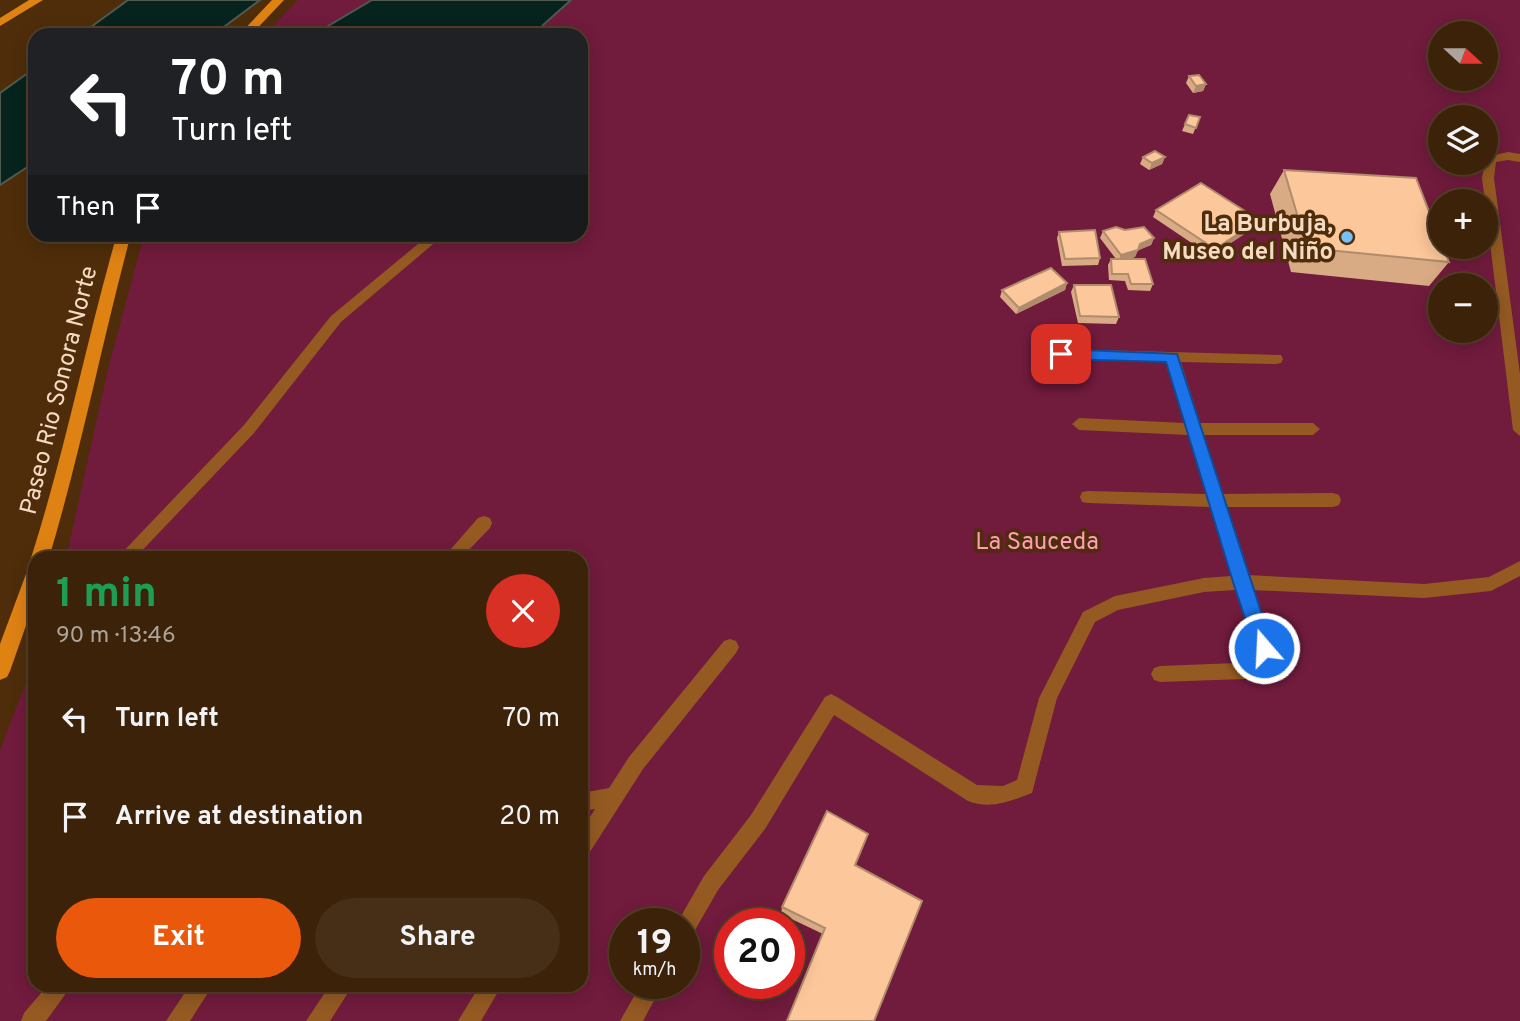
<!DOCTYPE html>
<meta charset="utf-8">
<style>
:root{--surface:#3b2208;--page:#462f16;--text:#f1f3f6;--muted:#aca49c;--line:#543f29;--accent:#ea580c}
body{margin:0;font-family:Overpass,sans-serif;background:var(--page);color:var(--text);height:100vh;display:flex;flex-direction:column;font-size:26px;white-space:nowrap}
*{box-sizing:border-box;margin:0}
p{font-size:23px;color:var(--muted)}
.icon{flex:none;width:38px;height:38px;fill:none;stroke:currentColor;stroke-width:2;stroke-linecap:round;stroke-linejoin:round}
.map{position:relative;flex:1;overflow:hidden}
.panel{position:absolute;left:28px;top:551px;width:560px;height:441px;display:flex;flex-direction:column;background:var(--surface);border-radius:21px;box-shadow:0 4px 18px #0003,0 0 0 2px var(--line)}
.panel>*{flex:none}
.hud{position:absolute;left:28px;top:28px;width:560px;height:214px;border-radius:21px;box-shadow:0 4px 18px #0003,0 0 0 2px var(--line);background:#202124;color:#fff;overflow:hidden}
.needle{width:46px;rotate:111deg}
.fabs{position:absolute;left:1428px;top:21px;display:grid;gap:14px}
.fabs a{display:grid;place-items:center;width:70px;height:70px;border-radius:50%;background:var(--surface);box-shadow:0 4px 18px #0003,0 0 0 2px var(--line);font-size:35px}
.speed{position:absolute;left:609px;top:908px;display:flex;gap:14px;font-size:35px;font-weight:700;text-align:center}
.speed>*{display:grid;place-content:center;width:91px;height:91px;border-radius:50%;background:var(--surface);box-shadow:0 4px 18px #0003,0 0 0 2px var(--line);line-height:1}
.speed small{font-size:18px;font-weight:400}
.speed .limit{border:10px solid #d22;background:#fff;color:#111}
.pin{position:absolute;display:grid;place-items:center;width:60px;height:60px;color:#fff;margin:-30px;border-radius:14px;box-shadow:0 4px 10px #0006}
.me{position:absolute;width:77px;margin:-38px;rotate:341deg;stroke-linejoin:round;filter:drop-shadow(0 0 5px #0008)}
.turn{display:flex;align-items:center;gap:24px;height:147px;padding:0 28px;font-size:32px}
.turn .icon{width:91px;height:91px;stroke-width:2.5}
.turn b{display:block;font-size:49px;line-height:60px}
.then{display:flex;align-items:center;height:66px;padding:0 28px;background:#0003;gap:14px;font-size:26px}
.round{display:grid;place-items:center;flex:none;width:74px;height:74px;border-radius:37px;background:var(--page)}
.overview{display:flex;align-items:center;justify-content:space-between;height:119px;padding:0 28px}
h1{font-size:42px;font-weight:700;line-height:52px;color:#1e9e55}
.action{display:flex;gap:14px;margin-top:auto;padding:14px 28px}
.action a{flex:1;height:80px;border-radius:42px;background:var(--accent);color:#fff;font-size:28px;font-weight:700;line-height:80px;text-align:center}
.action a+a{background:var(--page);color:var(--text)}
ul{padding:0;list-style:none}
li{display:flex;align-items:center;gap:21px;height:98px;padding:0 28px}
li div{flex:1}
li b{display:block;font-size:26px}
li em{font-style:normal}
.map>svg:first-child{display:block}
.green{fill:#711b3d;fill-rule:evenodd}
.water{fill:#07231e;stroke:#4f5a50;stroke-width:2}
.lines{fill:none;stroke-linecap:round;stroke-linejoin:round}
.service{fill:#945a22;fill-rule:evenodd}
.primary{fill:#df8214;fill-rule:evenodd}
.wall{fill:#d9ab84}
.shaded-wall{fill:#b08b6c}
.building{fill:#fcc79a;stroke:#b08b6c;stroke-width:2}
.route{fill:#1a73e8;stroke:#114b97;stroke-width:2}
.poi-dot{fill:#75c0f6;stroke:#4f2d0a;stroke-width:2.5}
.labels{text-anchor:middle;stroke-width:7;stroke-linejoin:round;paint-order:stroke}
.poi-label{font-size:24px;font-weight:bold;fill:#f6dbc4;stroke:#4f2d0a;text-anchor:end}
.street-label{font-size:24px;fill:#f6dbc4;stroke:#4f2d0a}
.park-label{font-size:24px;fill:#fe9db9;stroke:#4f2d0a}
</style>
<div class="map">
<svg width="1520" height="1021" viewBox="0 0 1520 1021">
<rect width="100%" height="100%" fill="#4f2d0a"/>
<!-- green -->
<path class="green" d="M298,0H1520V1021H0V750L35,659V985H581V558H66L108,369L144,235L581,234V35H264ZM1440,33H1486V79H1440ZM1440,117H1486V163H1440ZM1440,201H1486V247H1440ZM1440,285H1486V331H1440ZM625,924H684V984H625ZM730,924H789V984H730Z"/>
<!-- water -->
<path class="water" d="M128,0H260L213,35H80Z
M372,0H571L543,25L538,35H313Z
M35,68V162L0,185V93Z"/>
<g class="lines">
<!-- service -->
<path class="service" d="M581,52L587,55L581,59Z
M1508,152L1520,154V162L1508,160L1496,162L1494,178L1520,374V436L1513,430L1482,178L1486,157Z
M430,234H445L341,322L254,433L135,558H117L244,425L331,316Z
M1061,349L1281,355L1283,359L1281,363L1276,364L1181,362L1200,423H1313L1320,429L1313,435H1203L1222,494L1333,493L1339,495L1341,500L1339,505L1333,507H1226L1247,575L1424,584L1489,577L1520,561V576L1491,591L1424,598L1252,590L1281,670L1278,676L1272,678L1160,682L1154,680L1151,674L1154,668L1160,666L1261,662L1235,590L1204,592L1118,610L1095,622L1057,698L1032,793C1011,801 990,810 968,801L834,715L765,829L718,890L691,937L684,940V924L677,923L704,876L751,815L825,697L831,694L837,697L977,785L1003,786L1017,780L1039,698L1083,612L1115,596L1204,578L1231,576L1210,507L1088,503L1082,502L1080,497L1082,492L1088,491L1206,494L1188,435L1079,430L1072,424L1079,418L1185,423L1166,362L1061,359L1054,354Z
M484,516L490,518L492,523L490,528L461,558H443L478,518Z
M730,639L736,641L739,647L736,653L643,769L588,855L581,858V831L595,809L581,811V793L609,788L629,757L724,641Z
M641,984H663L643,1021H620Z
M48,985H72L46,1021H21L24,1013Z
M190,985H213L190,1021H166Z
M330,985H353L330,1021H306Z
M480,985H502L481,1021H458Z"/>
<!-- primary -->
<path class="primary" d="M29,0H43L0,26V18Z
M272,0H284L251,35H239Z
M117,234H131C102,342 81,451 49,558H35V564L31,558C65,452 86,342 117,234Z
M35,566V600L10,671L7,677L0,680V644L26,574L29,568Z"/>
</g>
<!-- wall -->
<path class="wall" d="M1189,76L1206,84L1203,91L1193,93L1186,83Z
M1189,115L1200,117L1193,134L1182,131Z
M1143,157H1165L1162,164L1149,170L1140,164Z
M1284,170L1449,262L1429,286L1291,272L1270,194Z
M1156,210L1259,220L1255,227L1211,256L1153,217Z
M1125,230L1154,238L1151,245L1138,250L1135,257L1128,259L1153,284L1150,291L1128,290L1125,281L1109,280L1108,265L1111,259H1116L1100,238L1103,231Z
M1059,232L1100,258L1098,265L1062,266L1057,238Z
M1067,283L1065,290L1016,314L1000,297L1002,290Z
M1074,285L1119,317L1116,324L1078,323L1071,292Z
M868,834L823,934L781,914L782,907Z"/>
<!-- shaded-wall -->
<path class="shaded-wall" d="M1206,84L1203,91L1193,93L1196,86Z
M1165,157L1162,164L1149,170L1152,163Z
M1259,220L1255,227L1211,256L1215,249Z
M1154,238L1151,245L1137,251L1140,244Z
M1138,250L1135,257L1118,261L1121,255Z
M1067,283L1065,290L1016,314L1019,308Z"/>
<!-- building -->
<path class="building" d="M1199,75L1206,84L1196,86L1189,76Z
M1189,115L1200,117L1196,128L1185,124Z
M1155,151L1165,157L1152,163L1143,157Z
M1284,170L1416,178L1440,240V247H1443L1449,262L1307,248Z
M1201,183L1259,220L1215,249L1156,210Z
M1116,227L1125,230L1144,227L1154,238L1140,244L1138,250L1121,255L1103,231Z
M1095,230L1100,258L1065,259L1059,232Z
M1111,259H1145L1153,284H1131L1128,274H1112Z
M1051,268L1067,283L1019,308L1002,290Z
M1074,285H1111L1119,317L1080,316Z
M827,811L868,834L855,865L922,901L874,1021H787L825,928L782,907Z"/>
<!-- route -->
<path class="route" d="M1061,349L1177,354L1273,648L1270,654L1264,656L1258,654L1255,648L1233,582L1166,362L1061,359L1054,354Z"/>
<!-- markers -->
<circle class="poi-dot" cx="1347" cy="237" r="7"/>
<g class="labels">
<!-- poi labels -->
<g class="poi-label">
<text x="1333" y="231">La Burbuja,<tspan x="1333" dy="28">Museo del Niño</tspan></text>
</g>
<!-- street labels -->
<g class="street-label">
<text transform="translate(58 390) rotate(-76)" y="8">Paseo Rio Sonora Norte</text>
</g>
<!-- park labels -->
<g class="park-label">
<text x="1037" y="549">La Sauceda</text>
</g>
</g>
</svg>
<div class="fabs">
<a><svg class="needle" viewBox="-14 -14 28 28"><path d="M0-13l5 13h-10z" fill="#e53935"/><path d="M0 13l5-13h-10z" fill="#aca49c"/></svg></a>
<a><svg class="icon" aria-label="layers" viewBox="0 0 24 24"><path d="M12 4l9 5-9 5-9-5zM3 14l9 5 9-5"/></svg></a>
<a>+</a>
<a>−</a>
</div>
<div class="speed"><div>19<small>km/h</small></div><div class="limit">20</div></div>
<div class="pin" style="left:1061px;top:354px;background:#d93025"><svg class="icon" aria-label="arrive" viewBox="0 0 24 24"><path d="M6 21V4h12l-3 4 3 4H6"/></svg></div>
<svg class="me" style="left:1264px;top:648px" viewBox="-20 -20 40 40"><circle r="17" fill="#1a73e8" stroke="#fff" stroke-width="3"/><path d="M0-11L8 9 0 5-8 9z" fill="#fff"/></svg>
<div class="hud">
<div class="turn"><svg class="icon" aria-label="left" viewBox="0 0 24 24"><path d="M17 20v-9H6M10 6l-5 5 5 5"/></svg><div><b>70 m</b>Turn left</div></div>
<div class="then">Then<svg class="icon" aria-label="arrive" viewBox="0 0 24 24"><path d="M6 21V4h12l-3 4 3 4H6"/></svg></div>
</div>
<section class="panel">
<div class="overview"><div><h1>1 min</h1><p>90 m · 13:46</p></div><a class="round" style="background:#d93025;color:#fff"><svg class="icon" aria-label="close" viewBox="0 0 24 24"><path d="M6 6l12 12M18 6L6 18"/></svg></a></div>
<ul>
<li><svg class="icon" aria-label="left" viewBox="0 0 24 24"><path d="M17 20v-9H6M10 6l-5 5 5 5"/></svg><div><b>Turn left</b></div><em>70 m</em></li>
<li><svg class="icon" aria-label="arrive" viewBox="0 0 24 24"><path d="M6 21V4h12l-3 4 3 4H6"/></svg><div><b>Arrive at destination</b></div><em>20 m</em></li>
</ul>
<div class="action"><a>Exit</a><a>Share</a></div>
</section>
</div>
